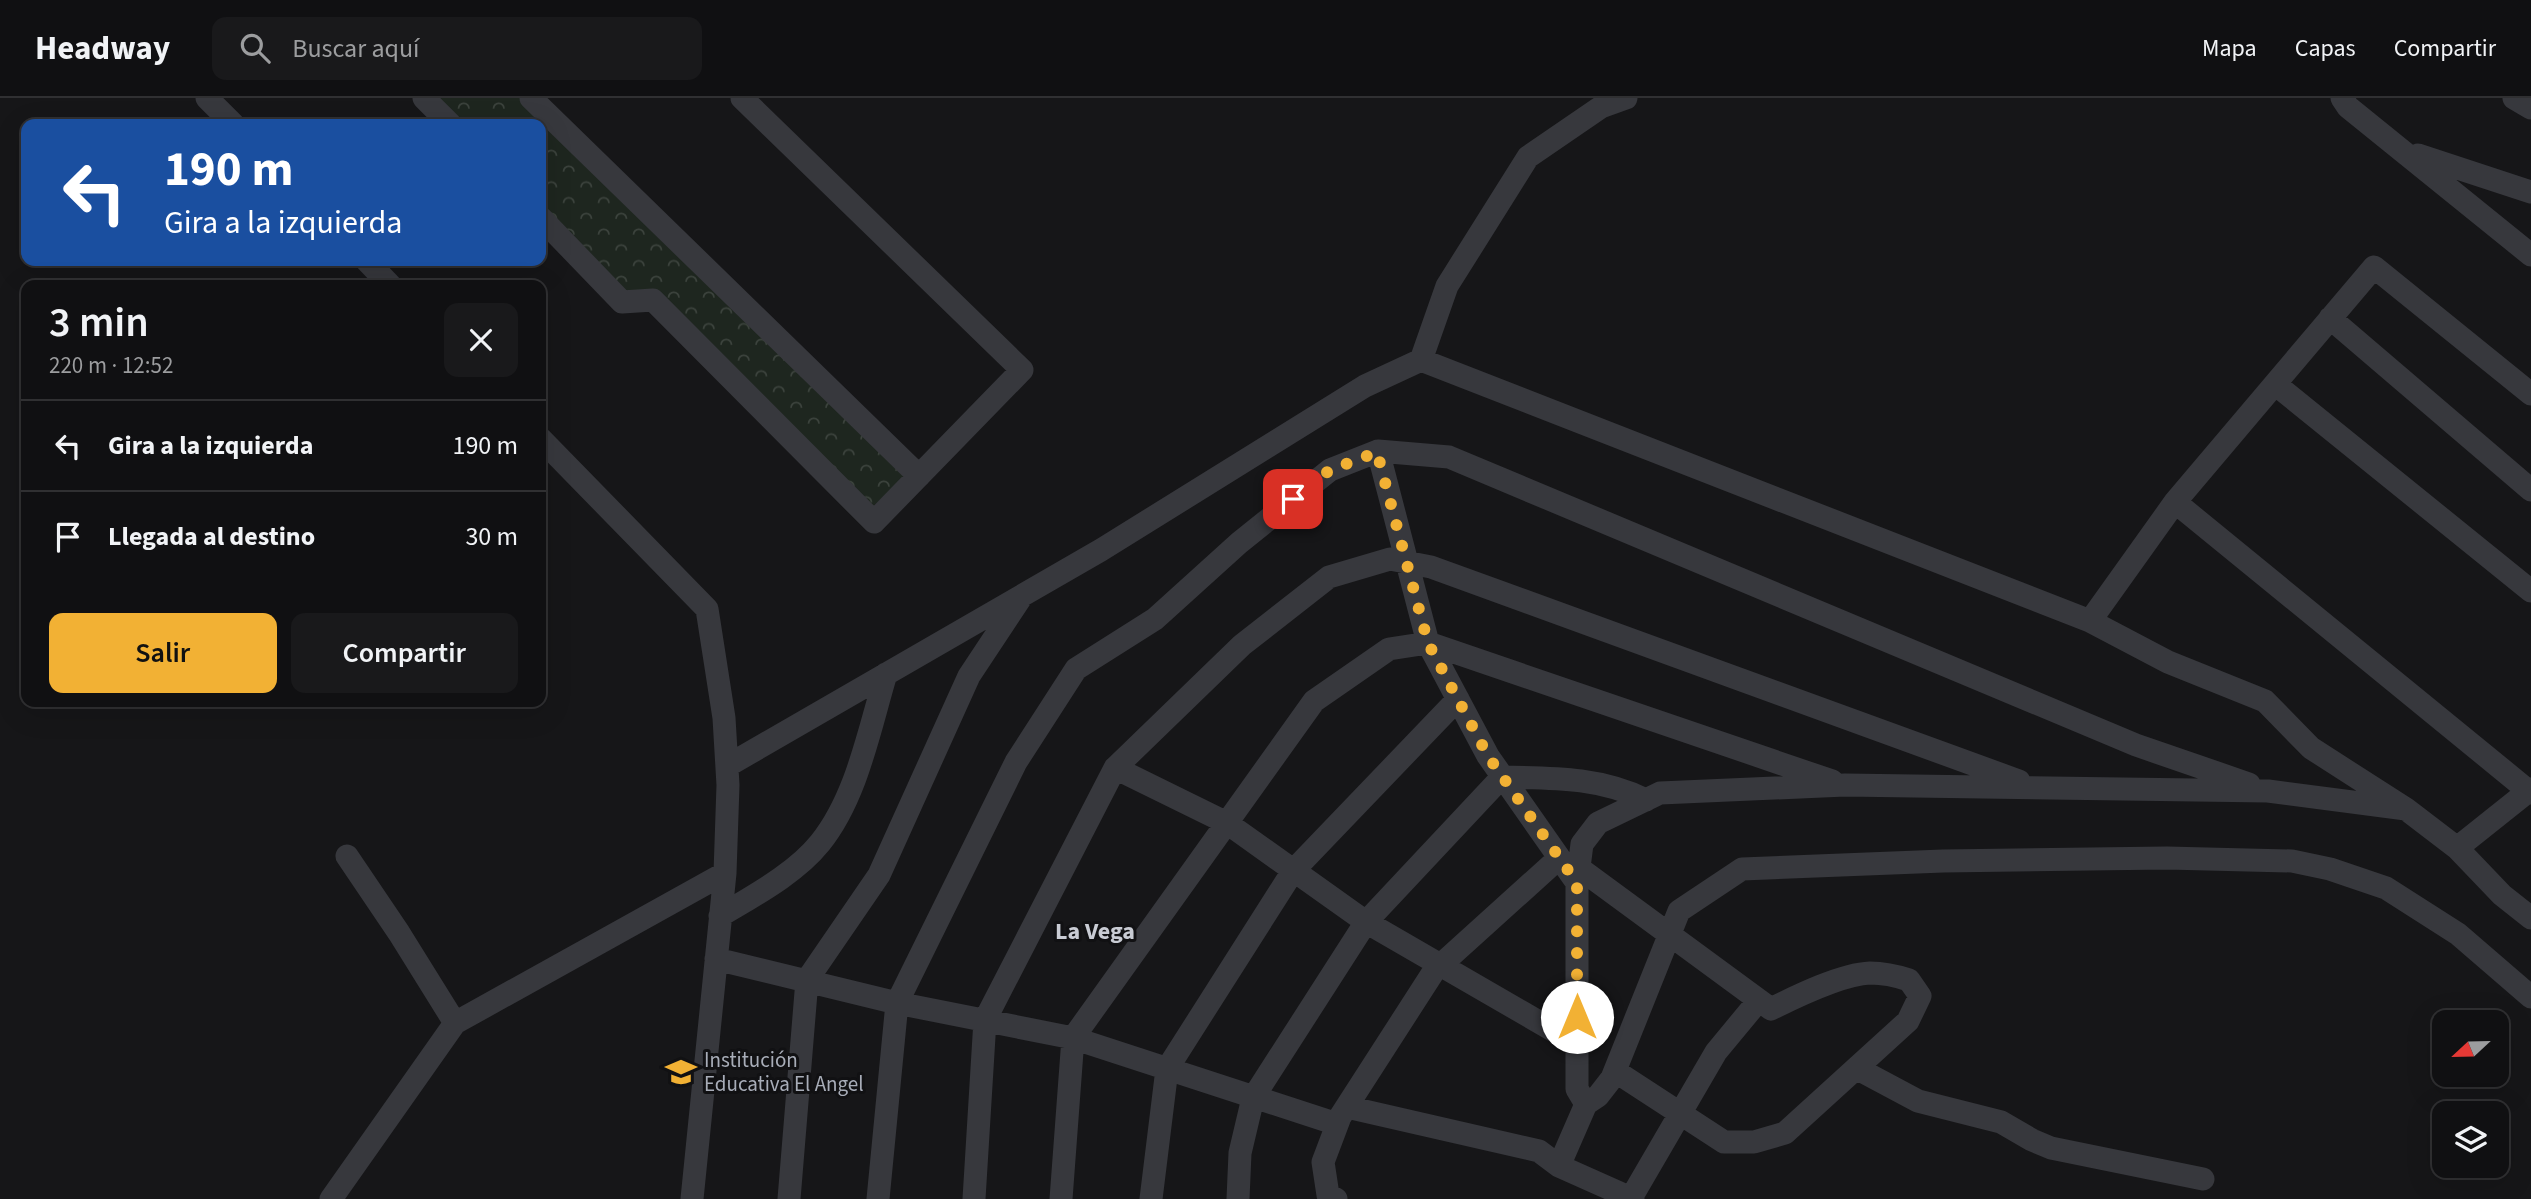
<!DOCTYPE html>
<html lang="es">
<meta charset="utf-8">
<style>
:root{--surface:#101012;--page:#19191b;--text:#f1f3f6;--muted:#9c9d9f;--line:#303032;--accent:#f2b134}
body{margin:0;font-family:"Source Sans 3",sans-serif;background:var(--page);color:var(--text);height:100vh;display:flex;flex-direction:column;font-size:26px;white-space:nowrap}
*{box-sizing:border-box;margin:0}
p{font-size:23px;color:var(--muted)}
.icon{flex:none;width:38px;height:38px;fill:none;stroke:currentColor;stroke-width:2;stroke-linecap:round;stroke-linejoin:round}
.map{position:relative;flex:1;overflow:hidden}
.panel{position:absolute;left:21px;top:182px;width:525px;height:427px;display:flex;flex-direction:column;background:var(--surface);border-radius:14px;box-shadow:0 7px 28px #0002,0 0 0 2px var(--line)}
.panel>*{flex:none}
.top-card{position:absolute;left:21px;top:21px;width:525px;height:147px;border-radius:14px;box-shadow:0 7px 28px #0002,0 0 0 2px var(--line);background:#1a4fa0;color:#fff;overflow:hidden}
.needle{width:46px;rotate:248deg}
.buttons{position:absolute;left:2432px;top:912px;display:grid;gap:14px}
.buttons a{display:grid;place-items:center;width:77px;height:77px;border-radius:14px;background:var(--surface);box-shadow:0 7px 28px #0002,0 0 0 2px var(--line);font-size:35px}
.pin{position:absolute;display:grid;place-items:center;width:60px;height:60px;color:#fff;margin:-30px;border-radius:14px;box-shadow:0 4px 10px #0006}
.me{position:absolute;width:77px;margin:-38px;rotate:0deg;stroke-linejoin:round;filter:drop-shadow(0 0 5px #0008)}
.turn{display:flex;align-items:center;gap:24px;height:147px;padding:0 28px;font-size:32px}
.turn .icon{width:91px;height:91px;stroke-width:2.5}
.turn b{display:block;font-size:49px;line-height:60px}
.round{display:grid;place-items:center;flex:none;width:74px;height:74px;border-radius:14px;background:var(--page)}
.headline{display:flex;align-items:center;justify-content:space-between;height:119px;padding:0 28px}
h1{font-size:42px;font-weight:600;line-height:52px}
.button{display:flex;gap:14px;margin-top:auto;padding:14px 28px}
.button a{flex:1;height:80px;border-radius:14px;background:var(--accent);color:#111;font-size:28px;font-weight:600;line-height:80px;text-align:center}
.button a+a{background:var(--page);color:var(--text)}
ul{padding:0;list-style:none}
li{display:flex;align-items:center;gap:21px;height:91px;padding:0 28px;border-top:2px solid var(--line)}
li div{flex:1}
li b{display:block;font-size:26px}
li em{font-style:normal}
header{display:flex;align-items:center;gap:42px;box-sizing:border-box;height:98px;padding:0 35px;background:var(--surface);border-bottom:2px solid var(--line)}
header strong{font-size:33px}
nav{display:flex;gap:38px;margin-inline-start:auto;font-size:24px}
.search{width:490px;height:63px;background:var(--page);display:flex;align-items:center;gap:18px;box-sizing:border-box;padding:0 24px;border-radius:14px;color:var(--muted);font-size:26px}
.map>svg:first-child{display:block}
.park{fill:url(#park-crowns)}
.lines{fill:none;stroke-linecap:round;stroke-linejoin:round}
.minor{stroke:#37383d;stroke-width:23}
.route{stroke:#f2b134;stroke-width:12;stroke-dasharray:0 21.6}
.labels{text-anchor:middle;stroke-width:6;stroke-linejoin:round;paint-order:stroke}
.poi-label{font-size:21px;fill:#a8adb8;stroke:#111113;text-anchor:start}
.quarter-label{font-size:24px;font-weight:bold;fill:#c9ccd4;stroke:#111113}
</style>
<header>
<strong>Headway</strong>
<div class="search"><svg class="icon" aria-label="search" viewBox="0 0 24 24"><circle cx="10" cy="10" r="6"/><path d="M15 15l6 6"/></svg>Buscar aquí</div>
<nav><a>Mapa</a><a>Capas</a><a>Compartir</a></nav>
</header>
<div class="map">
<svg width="2531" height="1101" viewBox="0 0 2531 1101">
<defs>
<pattern id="park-crowns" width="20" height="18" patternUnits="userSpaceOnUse" patternTransform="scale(1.75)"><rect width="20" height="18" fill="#1e261f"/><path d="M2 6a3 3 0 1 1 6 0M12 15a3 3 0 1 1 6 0" fill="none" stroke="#3c433d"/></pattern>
</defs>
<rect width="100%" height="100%" fill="#161618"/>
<!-- park -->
<path class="park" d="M437,0H521L908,378L873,408L627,194L541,106V26H462Z"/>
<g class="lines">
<!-- minor -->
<path class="minor" d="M207,0L233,26
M424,0L450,26
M531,0L919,378
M2342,0L2348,9L2531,157
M2514,0L2531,10
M2418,57L2531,94
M541,120L622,204L653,202L874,424L1022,272L742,0
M367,163L390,187
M2330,220L2531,392
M1421,262L1447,188L1528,59L1601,9L1626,0
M2275,286L2531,493
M541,341L707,511L724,620L728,687L725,775L692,1101
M1378,353L1428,545L1488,658L1577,785
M2175,404L2531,695
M2090,523L2168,564L2265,603L2311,650L2406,711L2457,750L2502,797L2531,820
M727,668L1101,452L1365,288L1421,262L2090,523L2175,404L2374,169L2531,296
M1115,670L1227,725L1366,824L1577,946
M2406,711L2268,693L1845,687L1660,695L1598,725L1582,746L1577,785V991L1586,1006L1598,998L1612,980L1679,813L1742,771L1943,763L2167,760L2292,763L2330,771L2386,790L2458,836L2531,899
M2457,750L2531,691
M347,758L399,835L455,925
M1579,770L1771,911C1797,898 1842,876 1870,875C1883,875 1897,878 1909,882L1920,898L1908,923L1785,1035L1754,1044H1724L1615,973
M720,818C753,798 795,776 820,745C857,699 869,632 886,576
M716,861L897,905L1073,940L1337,1026
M1858,971L1918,1003L2001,1024L2032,1042L2051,1050L2203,1081
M1347,1009L1539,1053L1559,1068L1633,1101
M1559,1068L1586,1006
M1631,1100L1716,954L1759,902
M331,1101L455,925L725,775
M789,1101L807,882L879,777L969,578L1020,501
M878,1101L897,905L1016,664L1076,571L1155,521L1239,445L1330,372L1378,353L1449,359L2136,647L2249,686
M974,1101L985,922L1115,670L1242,547L1329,479L1390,461L1431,469L2019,683
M1061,1101L1073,940L1314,603L1389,551L1428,545L1832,683
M1151,1101L1167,971L1293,773L1458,601
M1238,1101L1240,1055L1253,1000L1366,824L1502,679C1552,680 1600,679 1646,702
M1336,1101L1328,1097L1323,1064L1340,1019L1434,873L1559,760"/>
</g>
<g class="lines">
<!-- route -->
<path class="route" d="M1293,401L1330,372L1377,354L1428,545L1488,658L1577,785V919"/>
</g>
<!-- icons -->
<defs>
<symbol id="school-bare" viewBox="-9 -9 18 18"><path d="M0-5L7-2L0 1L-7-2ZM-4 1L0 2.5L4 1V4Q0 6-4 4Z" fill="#f2b134" stroke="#111113" stroke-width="2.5" paint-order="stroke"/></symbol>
</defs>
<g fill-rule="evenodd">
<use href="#school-bare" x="659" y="952" width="44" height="44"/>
</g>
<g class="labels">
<!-- poi labels -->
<g class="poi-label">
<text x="704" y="969">Institución<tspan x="704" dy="24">Educativa El Angel</tspan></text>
</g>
<!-- quarter labels -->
<g class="quarter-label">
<text x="1095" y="841">La Vega</text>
</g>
</g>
</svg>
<div class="buttons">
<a><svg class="needle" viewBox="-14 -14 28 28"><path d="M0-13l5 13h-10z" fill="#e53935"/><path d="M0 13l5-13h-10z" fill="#9c9d9f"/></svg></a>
<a><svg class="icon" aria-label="layers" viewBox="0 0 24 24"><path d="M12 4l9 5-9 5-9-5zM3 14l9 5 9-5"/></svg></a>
</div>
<div class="pin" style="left:1293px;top:401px;background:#d93025"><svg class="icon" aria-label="arrive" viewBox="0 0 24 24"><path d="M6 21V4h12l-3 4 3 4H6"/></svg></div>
<svg class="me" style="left:1577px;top:919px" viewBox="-20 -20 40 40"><circle r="19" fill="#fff"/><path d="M0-13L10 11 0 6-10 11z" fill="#f2b134"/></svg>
<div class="top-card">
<div class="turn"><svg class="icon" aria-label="left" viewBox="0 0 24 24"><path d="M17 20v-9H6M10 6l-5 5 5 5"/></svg><div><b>190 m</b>Gira a la izquierda</div></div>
</div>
<section class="panel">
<div class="headline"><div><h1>3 min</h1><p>220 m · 12:52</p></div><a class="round"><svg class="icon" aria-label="close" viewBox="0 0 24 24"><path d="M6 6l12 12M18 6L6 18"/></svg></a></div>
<ul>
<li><svg class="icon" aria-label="left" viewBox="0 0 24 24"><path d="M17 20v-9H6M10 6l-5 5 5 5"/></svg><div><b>Gira a la izquierda</b></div><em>190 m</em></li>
<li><svg class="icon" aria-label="arrive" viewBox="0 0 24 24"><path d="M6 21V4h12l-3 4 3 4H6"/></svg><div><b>Llegada al destino</b></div><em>30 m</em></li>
</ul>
<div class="button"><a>Salir</a><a>Compartir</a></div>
</section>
</div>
